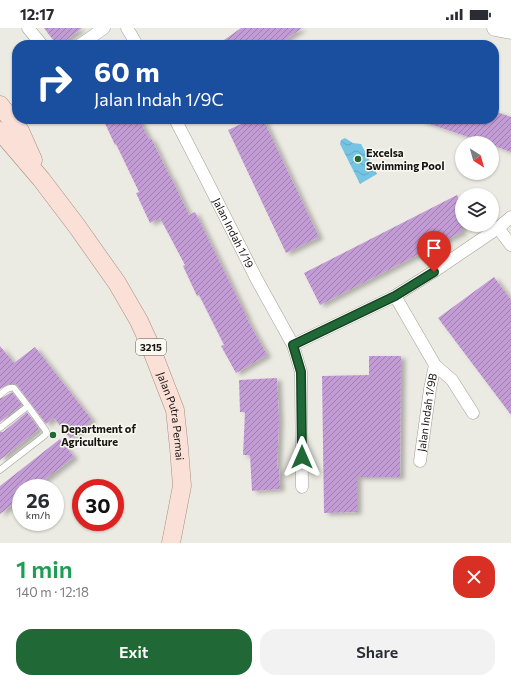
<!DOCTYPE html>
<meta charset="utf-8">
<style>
:root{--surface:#fff;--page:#f2f2f3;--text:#2b2b33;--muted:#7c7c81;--accent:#206936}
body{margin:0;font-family:Commissioner,sans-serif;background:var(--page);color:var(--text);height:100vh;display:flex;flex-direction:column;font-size:15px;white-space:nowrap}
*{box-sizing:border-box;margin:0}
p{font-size:13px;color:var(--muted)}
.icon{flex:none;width:22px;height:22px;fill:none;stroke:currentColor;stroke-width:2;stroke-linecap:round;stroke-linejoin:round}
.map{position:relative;height:515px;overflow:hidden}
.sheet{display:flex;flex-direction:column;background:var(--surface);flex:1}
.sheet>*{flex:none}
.hud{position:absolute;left:12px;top:12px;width:487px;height:84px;border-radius:16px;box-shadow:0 1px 3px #0004;background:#1a4fa0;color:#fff;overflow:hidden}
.needle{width:26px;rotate:143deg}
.buttons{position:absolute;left:455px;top:108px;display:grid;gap:8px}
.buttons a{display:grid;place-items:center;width:44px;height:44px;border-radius:50%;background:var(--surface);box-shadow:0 1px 3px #0004;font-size:20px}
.speed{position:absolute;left:12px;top:451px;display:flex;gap:8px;font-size:20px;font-weight:700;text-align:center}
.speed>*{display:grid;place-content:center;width:52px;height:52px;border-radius:50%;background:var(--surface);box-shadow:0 1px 3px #0004;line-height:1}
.speed small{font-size:10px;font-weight:400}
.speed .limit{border:6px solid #d22;background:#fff;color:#111}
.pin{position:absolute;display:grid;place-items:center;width:34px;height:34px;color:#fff;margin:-41px -17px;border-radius:50% 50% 50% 0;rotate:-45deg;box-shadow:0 0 4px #0007}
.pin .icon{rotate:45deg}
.me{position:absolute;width:44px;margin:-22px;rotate:0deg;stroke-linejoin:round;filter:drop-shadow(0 0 3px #0008)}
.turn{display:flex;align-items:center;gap:14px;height:84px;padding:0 16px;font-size:18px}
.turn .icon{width:52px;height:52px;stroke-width:2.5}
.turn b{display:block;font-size:28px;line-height:34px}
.round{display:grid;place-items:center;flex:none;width:42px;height:42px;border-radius:16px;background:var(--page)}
.headline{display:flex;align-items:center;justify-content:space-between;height:68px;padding:0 16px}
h1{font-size:24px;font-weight:600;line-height:30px;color:#1e9e55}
.button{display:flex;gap:8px;margin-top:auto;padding:8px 16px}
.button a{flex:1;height:46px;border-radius:16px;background:var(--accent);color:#fff;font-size:16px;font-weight:600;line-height:46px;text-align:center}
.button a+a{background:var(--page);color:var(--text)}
.status{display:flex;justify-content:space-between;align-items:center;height:28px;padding:0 20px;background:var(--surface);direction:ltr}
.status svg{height:11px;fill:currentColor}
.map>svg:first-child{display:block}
.water{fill:url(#water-waves)}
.building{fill:url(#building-hatch);filter:url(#shadow)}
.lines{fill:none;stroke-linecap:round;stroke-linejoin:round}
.lane-casing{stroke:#a09f97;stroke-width:7}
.street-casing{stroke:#a09f97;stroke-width:13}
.secondary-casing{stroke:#a09f97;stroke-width:17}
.primary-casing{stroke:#a88c80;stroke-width:19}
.lane{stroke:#fff;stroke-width:6}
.street{stroke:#fff;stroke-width:12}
.secondary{stroke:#fff;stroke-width:16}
.primary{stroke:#fae0d6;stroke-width:18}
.route-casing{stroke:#154423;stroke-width:10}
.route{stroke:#206936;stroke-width:7}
.poi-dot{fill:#206936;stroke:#faf8f0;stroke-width:1.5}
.labels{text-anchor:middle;stroke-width:3;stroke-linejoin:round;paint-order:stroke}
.shield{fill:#faf8f0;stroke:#5a5955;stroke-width:1}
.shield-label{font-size:10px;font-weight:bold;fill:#161513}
.poi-label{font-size:11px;font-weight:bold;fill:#161513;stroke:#faf8f0;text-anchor:start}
.street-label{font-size:11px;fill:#161513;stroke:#faf8f0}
</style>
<div class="status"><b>12:17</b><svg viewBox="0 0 49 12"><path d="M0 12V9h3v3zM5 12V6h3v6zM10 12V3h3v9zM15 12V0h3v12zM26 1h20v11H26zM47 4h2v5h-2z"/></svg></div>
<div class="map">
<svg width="511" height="515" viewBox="0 0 511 515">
<defs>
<pattern id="water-waves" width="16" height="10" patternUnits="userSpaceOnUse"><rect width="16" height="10" fill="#75c4e4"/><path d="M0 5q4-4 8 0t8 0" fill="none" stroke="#64a8c3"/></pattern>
<pattern id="building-hatch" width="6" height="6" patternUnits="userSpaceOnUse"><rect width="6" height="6" fill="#c49cd5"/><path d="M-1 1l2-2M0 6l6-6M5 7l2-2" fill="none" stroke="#9e7eac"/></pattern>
<filter id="shadow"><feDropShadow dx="4.5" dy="2.5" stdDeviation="2" flood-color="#0004"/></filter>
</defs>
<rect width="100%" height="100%" fill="#ecebe3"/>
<!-- water -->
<path class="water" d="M345,110L353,115L361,116L377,146L360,156L340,116L341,112Z"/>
<!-- building -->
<path class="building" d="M44,0H82L60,17H57Z
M241,0H302L278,17H217Z
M494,83L511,89V124L492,117V115H486L421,93L422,91H494Z
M103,91H139L149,111L151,110L170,149H171L189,187L195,184L247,289H246L267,327L236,345L221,318L224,317L199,267L197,268L183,238L185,237L160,190L150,195L136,165L139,164L116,116L115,117Z
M252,91H263L319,209L286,225L228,102Z
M457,167L462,178V204L320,277L304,245Z
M494,249L511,272V387L438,290Z
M0,318L14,335L35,319L92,392L70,410L54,390L46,396L16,356H9L0,361Z
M369,328H401L400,449H357V484L324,485L322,348L369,347Z
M277,350L279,392L277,441H279L280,461L252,463L250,427H243L245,384H240L239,352Z
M12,364L22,377L0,394V371Z
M27,384L39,401L0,432V404H3Z
M60,411L74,429L34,460H21V470L0,486V458Z"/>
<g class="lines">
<defs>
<path id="lane" d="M0,367C4,363 8,359 14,360L28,378L46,403V406L44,408L0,442
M0,400L28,378"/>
<g id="street">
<path d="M28,0L42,17"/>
<path d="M127,0L137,17"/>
<path d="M80,17L104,0"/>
<path id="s1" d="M175,91L206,151L257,252L293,317L301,344L302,459"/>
<path d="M498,200L511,217"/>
<path d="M395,268L435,337L452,352L473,385"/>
<path d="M293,317L395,268L433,244L498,200L511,189"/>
<path id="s2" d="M420,433L430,361L435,337"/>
</g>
<path id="secondary" d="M495,0L511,3"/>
<g id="primary">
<path d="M0,77L20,103L33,132"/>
<path id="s3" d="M0,103L41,151L76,197L117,255L139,293L149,315L175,382L179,420L182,458L171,515"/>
</g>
</defs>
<!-- lane casing -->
<use href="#lane" class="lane-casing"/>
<!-- street casing -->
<use href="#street" class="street-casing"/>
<!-- secondary casing -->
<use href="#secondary" class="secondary-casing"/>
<!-- primary casing -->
<use href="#primary" class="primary-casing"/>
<!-- lane -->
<use href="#lane" class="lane"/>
<!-- street -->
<use href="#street" class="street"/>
<!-- secondary -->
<use href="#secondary" class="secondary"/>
<!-- primary -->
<use href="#primary" class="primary"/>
</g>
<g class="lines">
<defs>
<path id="route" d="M302,429L301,344L293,317L395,268L434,244"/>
</defs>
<!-- route casing -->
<use href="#route" class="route-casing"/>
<!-- route -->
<use href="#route" class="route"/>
</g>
<!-- markers -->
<g class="poi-dot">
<circle cx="358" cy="131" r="4"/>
<circle cx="53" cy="407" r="4"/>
</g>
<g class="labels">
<!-- shield labels -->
<rect class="shield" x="136" y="311" width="30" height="16" rx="3"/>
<g class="shield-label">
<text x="151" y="323">3215</text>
</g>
<!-- poi labels -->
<g class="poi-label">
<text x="366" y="129">Excelsa<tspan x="366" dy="13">Swimming Pool</tspan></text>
<text x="61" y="405">Department of<tspan x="61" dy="13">Agriculture</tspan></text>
</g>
<!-- street labels -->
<g class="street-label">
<text dy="4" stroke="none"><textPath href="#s1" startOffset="128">Jalan Indah 1/19</textPath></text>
<text dy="4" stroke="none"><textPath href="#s2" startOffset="49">Jalan Indah 1/9B</textPath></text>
<text dy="4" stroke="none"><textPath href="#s3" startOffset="337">Jalan Putra Permai</textPath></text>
</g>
</g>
</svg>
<div class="buttons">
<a><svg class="needle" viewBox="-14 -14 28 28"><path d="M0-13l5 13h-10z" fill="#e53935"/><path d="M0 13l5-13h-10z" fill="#7c7c81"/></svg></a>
<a><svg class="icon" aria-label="layers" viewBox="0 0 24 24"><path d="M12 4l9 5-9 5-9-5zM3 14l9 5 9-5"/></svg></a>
</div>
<div class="speed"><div>26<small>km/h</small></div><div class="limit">30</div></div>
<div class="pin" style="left:434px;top:244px;background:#d93025"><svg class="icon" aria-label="arrive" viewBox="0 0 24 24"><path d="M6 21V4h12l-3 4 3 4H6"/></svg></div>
<svg class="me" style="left:302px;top:429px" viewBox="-20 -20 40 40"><path d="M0-17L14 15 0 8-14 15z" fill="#206936" stroke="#fff" stroke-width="4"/></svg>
<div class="hud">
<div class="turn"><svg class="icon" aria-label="right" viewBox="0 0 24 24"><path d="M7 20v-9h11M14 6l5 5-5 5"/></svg><div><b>60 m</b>Jalan Indah 1/9C</div></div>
</div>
</div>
<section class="sheet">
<div class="headline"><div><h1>1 min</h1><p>140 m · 12:18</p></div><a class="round" style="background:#d93025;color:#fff"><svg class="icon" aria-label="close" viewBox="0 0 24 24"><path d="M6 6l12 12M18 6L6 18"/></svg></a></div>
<div class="button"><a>Exit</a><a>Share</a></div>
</section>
